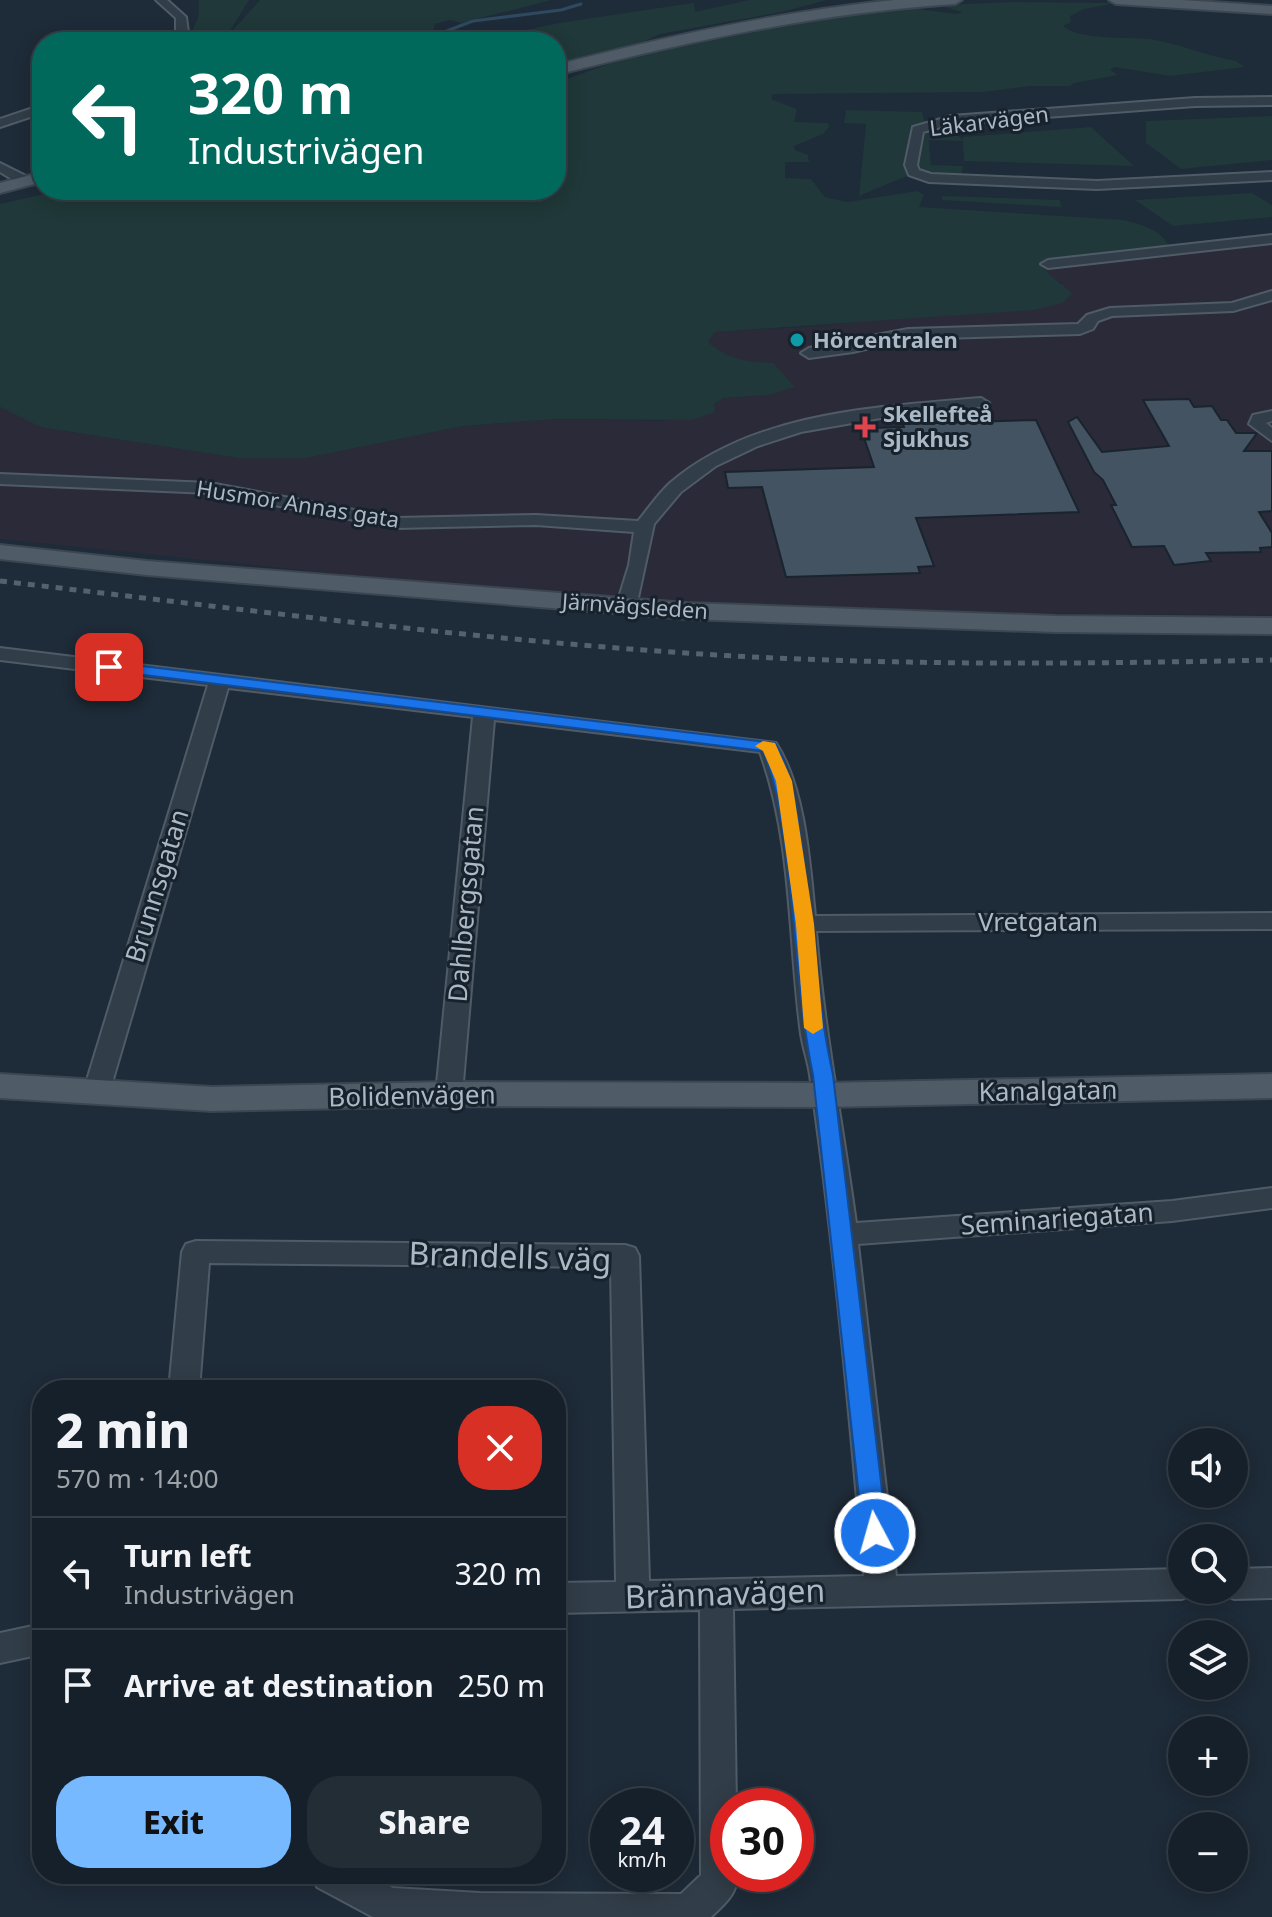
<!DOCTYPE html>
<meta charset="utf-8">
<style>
:root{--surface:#16202a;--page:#232d36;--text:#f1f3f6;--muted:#9ea3a8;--line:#353e47;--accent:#76b9ff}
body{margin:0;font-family:"Noto Sans",sans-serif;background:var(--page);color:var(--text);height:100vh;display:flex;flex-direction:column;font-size:30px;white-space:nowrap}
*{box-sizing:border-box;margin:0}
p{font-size:26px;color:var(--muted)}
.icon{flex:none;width:44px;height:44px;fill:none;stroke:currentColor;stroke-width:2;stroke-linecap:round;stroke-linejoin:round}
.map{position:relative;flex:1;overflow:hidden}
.panel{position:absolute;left:32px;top:1380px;width:534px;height:504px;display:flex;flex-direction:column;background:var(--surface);border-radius:32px;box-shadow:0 4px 20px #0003,0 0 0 2px var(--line)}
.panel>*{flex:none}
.banner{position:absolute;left:32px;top:32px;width:534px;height:168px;border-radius:32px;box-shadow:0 4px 20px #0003,0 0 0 2px var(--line);background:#00695c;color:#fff;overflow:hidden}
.fabs{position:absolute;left:1168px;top:1428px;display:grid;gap:16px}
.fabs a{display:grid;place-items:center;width:80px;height:80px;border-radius:50%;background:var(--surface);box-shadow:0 4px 20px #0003,0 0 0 2px var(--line);font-size:40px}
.speed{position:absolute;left:590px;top:1788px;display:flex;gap:16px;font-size:40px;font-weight:700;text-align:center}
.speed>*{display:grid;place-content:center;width:104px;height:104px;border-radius:50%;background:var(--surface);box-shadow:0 4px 20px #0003,0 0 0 2px var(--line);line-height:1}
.speed small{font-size:20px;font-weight:400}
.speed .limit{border:12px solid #d22;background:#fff;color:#111}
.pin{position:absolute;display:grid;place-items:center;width:68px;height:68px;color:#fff;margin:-34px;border-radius:16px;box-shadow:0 4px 12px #0006}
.me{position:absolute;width:88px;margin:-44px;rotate:354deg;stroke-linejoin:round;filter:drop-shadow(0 0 6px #0008)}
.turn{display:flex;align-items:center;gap:28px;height:168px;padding:0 24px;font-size:36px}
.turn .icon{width:104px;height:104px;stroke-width:2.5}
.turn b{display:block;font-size:56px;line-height:68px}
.round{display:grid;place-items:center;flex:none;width:84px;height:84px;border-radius:32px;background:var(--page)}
.head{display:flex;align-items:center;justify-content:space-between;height:136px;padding:0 24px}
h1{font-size:48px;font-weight:800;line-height:60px}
.action{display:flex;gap:16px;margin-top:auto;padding:16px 24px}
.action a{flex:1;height:92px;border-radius:32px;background:var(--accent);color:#111;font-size:32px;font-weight:800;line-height:92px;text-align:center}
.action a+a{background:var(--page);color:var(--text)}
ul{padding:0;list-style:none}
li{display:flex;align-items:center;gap:24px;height:112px;padding:0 24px;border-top:2px solid var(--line)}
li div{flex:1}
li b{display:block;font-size:30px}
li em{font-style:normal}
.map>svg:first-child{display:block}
.medical{fill:#2a2a39}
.green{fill:#203839}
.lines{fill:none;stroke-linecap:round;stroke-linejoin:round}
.stream{stroke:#2f4960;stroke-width:3}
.building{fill:#435362;stroke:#19242e;stroke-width:2}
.minor-casing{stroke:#4f5b66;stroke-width:4}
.major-casing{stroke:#3b4651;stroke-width:4}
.minor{fill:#313d48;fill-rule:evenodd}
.major{fill:#4f5c68;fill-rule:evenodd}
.rail{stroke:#536270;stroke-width:5;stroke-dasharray:7 7;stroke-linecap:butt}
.route{fill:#1a73e8;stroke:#114b97;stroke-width:2}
.slow{fill:#f59e0b}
.culture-dot{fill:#0f9aa8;stroke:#17222c;stroke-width:3}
.health-dot{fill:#e0444e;stroke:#17222c;stroke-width:3}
.labels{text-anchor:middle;stroke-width:6;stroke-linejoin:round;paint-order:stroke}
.far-street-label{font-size:22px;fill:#abb8c5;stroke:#17222c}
.far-poi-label{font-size:22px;font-weight:bold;fill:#abb8c5;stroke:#17222c;text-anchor:start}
.street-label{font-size:26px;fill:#abb8c5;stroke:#17222c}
.near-street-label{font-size:32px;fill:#abb8c5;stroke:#17222c}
</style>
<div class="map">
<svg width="1272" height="1917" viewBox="0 0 1272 1917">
<rect width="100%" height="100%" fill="#1e2b38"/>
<!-- medical -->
<path class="medical" d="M1272,237V615L936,613L716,603L380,578L0,539V407L40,427L238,458H306L463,426L555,419L662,421L714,404L724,398L768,395L773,363L745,362L722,355L708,342L715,332L817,326L910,317L1063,283L1048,277L1040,262Z"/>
<!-- green -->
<path class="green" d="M199,0H249L223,42H187L198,18Z
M260,0H552L461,23L450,20L435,24L433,31L380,41L379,36L232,31Z
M749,0H827L782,12L660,34L645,41L556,63V42H468L559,23L679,5L694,3L695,12Z
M1013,2L1117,3L1084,9L1070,16L1071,22L1063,26C1079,40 1128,37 1150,39C1178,43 1207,56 1236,61L1245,67L1170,76L1115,67L1110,70L1118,75L1074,83L1070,86H1030L984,92L773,94L771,99L797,109L794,122L828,123L829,127L823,134L794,146L795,150L808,155L809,162H785V178L811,179L825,197L847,202L917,191L924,195L919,207L1124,220C1141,225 1162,229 1169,247L1041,262C1048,278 1061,281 1072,294L1062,303L1034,310L715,332L708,342C728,360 747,362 773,363L795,387L768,395L724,398L714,404L715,412L692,420L555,419L463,426L306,458H238L40,427L0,407V204L61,190H556V83L625,58L767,24L902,7L958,14L962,12L938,5Z
M846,110L922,112L926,126L951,120V129L943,131L947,135L956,134L963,140V137L1091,127L1134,166L964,161L963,141L929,140L931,165L963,166L960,182L914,173L859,196L866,124L844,123Z
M1272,116V160L1181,169L1146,143V121Z
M1252,193L1272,205V217L1173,226L1135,200Z
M942,196L1060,200L1061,207L942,200Z"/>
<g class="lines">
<!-- stream -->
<path class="stream" d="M386,42L444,32L473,21L561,10L581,4"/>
</g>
<!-- building -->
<path class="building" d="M1189,399L1194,407L1212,406L1221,420H1227L1236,433H1257L1244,451H1272V511L1259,512L1272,533V547L1260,548L1261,552L1206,553L1211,561L1174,565L1164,546L1132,547L1111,505H1116L1103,480L1094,472L1068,422L1077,417L1102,452L1169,446L1143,400Z
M1036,420L1079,512L916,518L934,566L918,567L920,573L786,577L762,487L728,488L725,472L874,467L862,432L871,431L870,428L904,427L903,424Z"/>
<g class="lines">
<defs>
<path id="minor" d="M156,0H167L186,17L188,32L183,42H171L176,32V18Z
M1272,97V105L1195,106L952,124L923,132L917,165L919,170L931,174L1097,181L1272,172V180L1097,189L929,182L909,175L905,165L913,127L951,116L1195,98Z
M42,105V113L0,127V119Z
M0,163L30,178L32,181L20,184L0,172Z
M1272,235V243L1048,268L1041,264L1048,260Z
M1272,291V300L1233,311L1112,316L1098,321L1093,329L1080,334L908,339L853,352L809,358L801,353L809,348L908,329L1078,324L1087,315L1110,308L1232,303Z
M981,398L989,403L987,406L892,416L801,432L758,446L716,466L681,492L654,524L636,607L626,613L616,607L629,565L634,532L536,525L397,528L210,493L0,484V474L210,483L397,518L536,515L638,521C648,509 658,494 670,483C754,412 876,407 981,398Z
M1272,411V421L1266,423L1272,428V441L1249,424L1253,415Z
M0,648L776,743C805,787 810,864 815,916L1272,913V929L816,931C824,1029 843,1126 856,1223L1172,1201L1272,1188V1208L1172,1221L858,1244L896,1576L1182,1569V1590H1196L1194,1594L1182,1599L733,1609L736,1806H728V1874H737C738,1894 724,1904 711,1917H373L317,1887L312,1874H368L393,1888L480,1893L681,1894L701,1875L700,1610L556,1613V1583L616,1582L611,1267L209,1263L199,1390H169L182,1252L186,1244L196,1241L625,1245L635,1248L639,1256L649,1581L864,1576C849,1409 834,1242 810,1075C808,1061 803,1048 801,1034C788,939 793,844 760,752L494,720L462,1094L458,1100L449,1103L440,1100L436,1094L473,717L228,688L109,1093L105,1099L96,1102L87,1099L83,1093L208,685L0,660Z
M1272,1568V1598L1234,1599L1222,1594L1220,1590H1234V1569Z
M42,1624V1654L0,1663V1633Z"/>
<path id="major" d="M894,0H962L955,4C818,13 689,41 556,75V65C667,36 779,12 894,0Z
M1109,0H1182L1272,6V14L1116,4Z
M42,172V182L0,193V183Z
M0,545L147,561L687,603L1055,616L1272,618V634L1055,632L687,619L147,575L0,559Z
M0,1074L212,1087L449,1082L824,1083L1272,1074V1098L824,1107L449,1106L212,1111L0,1098Z"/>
</defs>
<!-- minor casing -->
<use href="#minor" class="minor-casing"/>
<!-- major casing -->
<use href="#major" class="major-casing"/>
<!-- minor -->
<use href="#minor" class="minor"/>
<!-- major -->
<use href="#major" class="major"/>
<!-- rail -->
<path class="rail" d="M0,581C233,608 467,639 701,654C891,666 1082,664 1272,660"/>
</g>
<!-- route -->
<path class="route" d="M109,662L775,743C793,774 796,809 801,843C813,920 816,999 833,1075L887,1533L884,1541L875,1544L867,1541L863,1533L813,1075C798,1002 796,927 786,853C781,817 777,784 763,751L103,670L101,667Z"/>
<!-- slow -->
<path class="slow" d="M763,741L775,743L792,781L814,924L823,1028L813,1034L804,1028L796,924L776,781L763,751L755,746Z"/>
<!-- markers -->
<circle class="culture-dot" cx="797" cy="340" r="8"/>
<path class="health-dot" d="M861 415h8v8h8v8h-8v8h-8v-8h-8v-8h8z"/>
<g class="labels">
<!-- far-street labels -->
<g class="far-street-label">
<text transform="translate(989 121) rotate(-7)" y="8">Läkarvägen</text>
<text transform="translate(298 504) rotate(9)" y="8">Husmor Annas gata</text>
<text transform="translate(635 606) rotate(4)" y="8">Järnvägsleden</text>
</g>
<!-- far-poi labels -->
<g class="far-poi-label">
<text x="813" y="348">Hörcentralen</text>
<text x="883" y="422">Skellefteå<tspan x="883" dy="25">Sjukhus</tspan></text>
</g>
<!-- street labels -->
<g class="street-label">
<text transform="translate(157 886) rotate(-73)" y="9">Brunnsgatan</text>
<text transform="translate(466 904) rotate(-85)" y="9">Dahlbergsgatan</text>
<text x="1038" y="931">Vretgatan</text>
<text transform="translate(1048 1091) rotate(-1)" y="9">Kanalgatan</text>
<text transform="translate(412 1096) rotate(-1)" y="9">Bolidenvägen</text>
<text transform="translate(1057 1219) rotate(-4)" y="9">Seminariegatan</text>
</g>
<!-- near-street labels -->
<g class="near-street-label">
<text transform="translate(510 1257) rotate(2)" y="11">Brandells väg</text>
<text transform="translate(725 1594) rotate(-2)" y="11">Brännavägen</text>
</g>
</g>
</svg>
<div class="fabs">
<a><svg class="icon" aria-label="sound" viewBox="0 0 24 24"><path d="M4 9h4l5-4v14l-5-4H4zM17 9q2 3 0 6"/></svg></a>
<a><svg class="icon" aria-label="search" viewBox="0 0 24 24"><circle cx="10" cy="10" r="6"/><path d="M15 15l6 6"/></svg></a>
<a><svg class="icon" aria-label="layers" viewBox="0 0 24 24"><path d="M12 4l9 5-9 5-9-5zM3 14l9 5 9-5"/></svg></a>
<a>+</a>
<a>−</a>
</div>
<div class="speed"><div>24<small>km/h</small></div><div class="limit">30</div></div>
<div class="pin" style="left:109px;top:667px;background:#d93025"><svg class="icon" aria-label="arrive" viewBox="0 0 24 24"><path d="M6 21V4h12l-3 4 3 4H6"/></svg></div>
<svg class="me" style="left:875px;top:1533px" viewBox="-20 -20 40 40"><circle r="17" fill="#1a73e8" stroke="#fff" stroke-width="3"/><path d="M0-11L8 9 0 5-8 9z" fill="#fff"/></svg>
<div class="banner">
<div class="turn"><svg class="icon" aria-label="left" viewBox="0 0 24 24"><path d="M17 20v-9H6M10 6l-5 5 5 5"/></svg><div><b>320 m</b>Industrivägen</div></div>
</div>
<section class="panel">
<div class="head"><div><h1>2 min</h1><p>570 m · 14:00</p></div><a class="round" style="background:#d93025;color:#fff"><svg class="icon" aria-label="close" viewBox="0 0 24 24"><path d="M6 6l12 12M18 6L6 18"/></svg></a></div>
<ul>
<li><svg class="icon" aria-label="left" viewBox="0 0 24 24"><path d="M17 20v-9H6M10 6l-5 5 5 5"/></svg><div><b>Turn left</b><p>Industrivägen</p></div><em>320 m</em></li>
<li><svg class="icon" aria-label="arrive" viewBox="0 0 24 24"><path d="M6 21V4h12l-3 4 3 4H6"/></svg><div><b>Arrive at destination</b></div><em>250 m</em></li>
</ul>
<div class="action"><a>Exit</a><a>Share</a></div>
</section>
</div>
